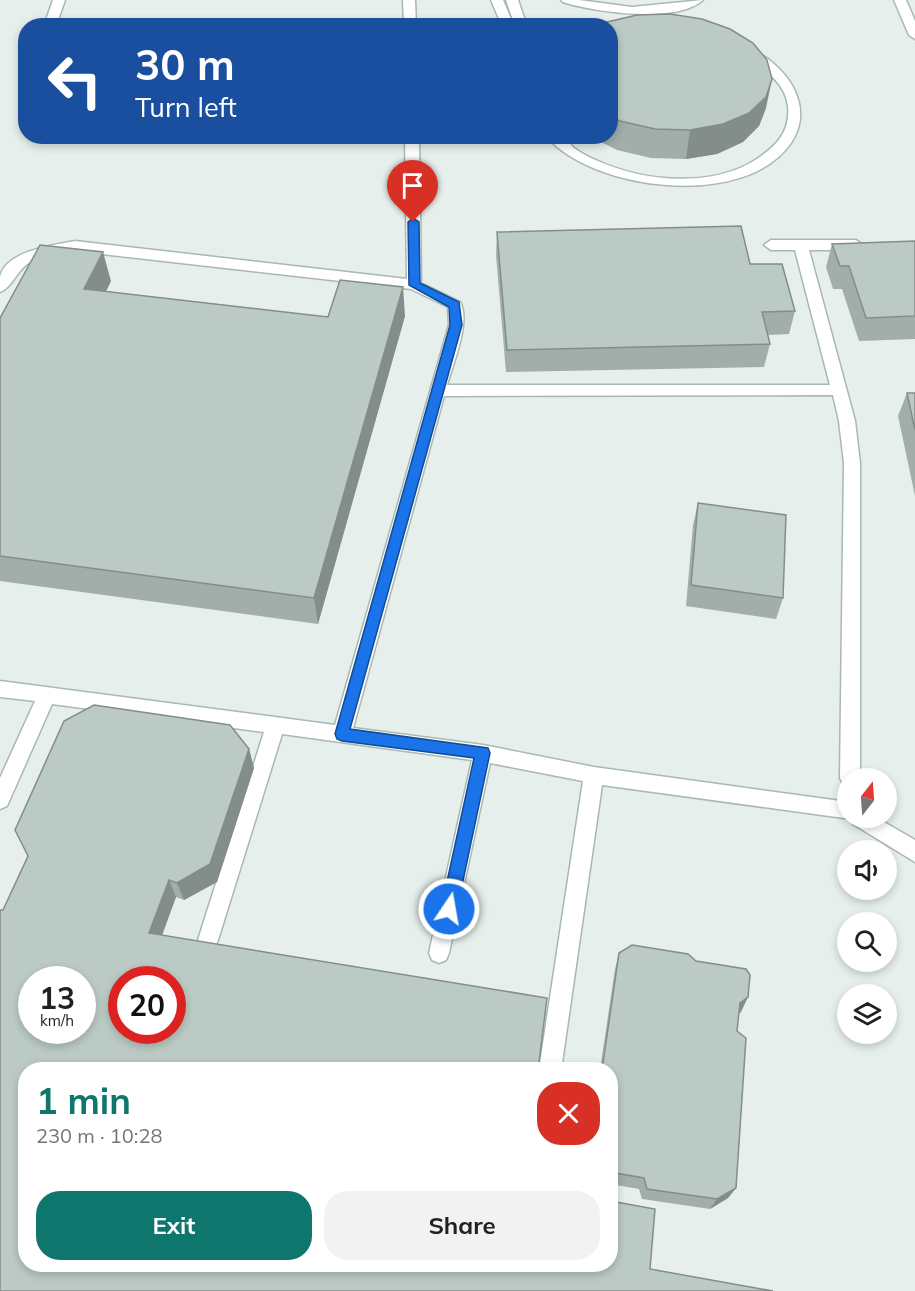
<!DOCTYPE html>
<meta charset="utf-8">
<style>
:root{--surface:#fff;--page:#f2f2f2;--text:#202124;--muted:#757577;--accent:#0f766e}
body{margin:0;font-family:Mulish,sans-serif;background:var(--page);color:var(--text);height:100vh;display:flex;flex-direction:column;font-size:22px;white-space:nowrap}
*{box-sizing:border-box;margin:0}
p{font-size:20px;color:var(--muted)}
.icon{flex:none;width:33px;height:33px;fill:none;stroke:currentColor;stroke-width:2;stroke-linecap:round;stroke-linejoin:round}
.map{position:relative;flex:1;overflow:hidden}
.details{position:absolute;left:18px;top:1062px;width:600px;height:210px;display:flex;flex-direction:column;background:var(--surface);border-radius:24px;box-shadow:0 3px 9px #0003}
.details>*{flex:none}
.banner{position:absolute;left:18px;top:18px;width:600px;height:126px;border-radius:24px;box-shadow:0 3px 9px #0003;background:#1a4fa0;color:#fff;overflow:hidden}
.needle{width:39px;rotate:17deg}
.buttons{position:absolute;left:837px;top:768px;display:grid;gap:12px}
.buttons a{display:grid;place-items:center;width:60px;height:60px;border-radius:50%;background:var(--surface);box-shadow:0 3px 9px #0003;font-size:30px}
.speed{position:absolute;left:18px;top:966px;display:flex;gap:12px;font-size:30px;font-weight:700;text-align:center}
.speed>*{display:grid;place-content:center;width:78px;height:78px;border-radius:50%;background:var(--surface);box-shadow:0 3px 9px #0003;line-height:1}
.speed small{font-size:15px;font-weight:400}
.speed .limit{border:9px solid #d22;background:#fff;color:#111}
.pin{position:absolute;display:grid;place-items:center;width:51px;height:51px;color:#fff;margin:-62px -26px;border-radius:50% 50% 50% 0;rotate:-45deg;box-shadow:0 0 6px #0007}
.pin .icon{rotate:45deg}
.me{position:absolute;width:66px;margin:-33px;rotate:12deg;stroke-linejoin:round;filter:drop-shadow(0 0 4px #0008)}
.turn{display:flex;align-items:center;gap:21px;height:126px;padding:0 18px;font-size:27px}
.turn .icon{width:78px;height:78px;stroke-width:2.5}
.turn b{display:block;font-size:42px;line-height:51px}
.round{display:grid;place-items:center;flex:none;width:63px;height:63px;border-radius:24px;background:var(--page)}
.summary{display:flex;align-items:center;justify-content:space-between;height:102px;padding:0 18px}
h1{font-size:36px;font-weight:700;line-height:45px;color:var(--accent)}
.cta{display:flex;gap:12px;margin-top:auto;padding:12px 18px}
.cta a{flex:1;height:69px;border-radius:24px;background:var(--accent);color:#fff;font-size:24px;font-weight:700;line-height:69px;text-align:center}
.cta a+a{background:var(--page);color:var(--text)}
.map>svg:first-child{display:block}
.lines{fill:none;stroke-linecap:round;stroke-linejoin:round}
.minor-casing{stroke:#a8b8b2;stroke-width:3}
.minor{fill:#fff;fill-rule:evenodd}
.wall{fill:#a1aea9}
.shaded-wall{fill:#838d89}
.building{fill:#bbcac4;stroke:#838d89;stroke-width:1.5;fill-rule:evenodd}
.route{fill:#1a73e8;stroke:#114b97;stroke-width:1.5}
</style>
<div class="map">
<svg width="915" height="1291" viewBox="0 0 915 1291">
<rect width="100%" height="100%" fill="#e6efeb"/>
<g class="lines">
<defs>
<path id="minor" d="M53,0H65L56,26H44Z
M403,0H415L416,26H404Z
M491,0H503L514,26H502Z
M506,0H518L527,26H515Z
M561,0H579L632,7L703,0C677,24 594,12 563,2Z
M894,0H906L915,21V39L909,35Z
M749,49C766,54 785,72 793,87C803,107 803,124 791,143C746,209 594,192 546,136C550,136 556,135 560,136C565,138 570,144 574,148C581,153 590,158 598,161C647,183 721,189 765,153C781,141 790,127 788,106C785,82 763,68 745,56L743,53Z
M405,136H419L421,283L460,302C471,321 453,364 447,385H830L795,250H771L764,245L771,240H856L863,245L856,250H809L855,421L860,463V778H848V786L843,784L840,778L844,463L839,421L833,395L444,396L353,728L483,745L594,767L848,802V818H877L915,840V862L853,824L851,819L602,785L561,1070H539L583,781L490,763L449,953L446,960L439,963L432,960L429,953L472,760L282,734L218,940L215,947L208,950L201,947L198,940L264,732L52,704L7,806L0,809V778L35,701L0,697V681L335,725L449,325L448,307L411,289L75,251C58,253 40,254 26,265C17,272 10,289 0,292C0,287 0,282 0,277C5,251 54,245 75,241L407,279Z"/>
</defs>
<!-- minor casing -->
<use href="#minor" class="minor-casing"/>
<!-- minor -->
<use href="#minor" class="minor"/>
</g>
<!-- wall -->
<path class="wall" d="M610,26L766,108L759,126L743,142L717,154L686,159L651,158L617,150L589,136H610Z
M497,232L750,264L795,311L789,334L768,335L770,344L764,367L506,372L496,255Z
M915,241V339L859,341L842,289H833L826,267L832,244Z
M111,281L106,291L328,317L405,316L318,624L0,581V318Z
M907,393H915V496L898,416Z
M698,503L783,598L776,619L686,606L693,525Z
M249,749L254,768L217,882L184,900L176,897L162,935L0,1291L3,910Z
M619,953L741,1012L739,1013L737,1031L736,1188L728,1198L710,1209L642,1199L639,1189L610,1184V1070H600L615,969Z"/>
<!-- shaded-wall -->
<path class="shaded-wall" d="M772,79L766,108L759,126L743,142L717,154L686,159L690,130Z
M103,252L111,281L93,318L84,289Z
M403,287L405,316L318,624L314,598Z
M249,749L254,768L217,882L184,900L177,883Z
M169,880L176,897L157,949L149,933Z
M748,997L741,1012L732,1018L740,1003Z
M736,1188L728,1198L710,1209L717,1199Z"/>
<!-- building -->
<path class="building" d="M670,14L702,19L730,29L753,43L767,60L772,79L766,97L749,113L723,124L690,130L655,129L620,121L610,116V26H599L607,22L637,15Z
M741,226L750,264H782L795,311L762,312L770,344L507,350L497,232Z
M915,241V316L866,318L849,266H840L832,244Z
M40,245L103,252L84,289L328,317L340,280L403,287L314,598L0,556V318Z
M907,393H915V430Z
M698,503L786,515L783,598L691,585Z
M94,705L230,725L249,749L210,864L177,883L169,880L149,933L547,998L538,1070H26V1264H610V1201L655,1209L650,1269L773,1291H0V910H3L28,856L15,830L64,721ZM32,980H82V1030H32ZM122,980H172V1030H122Z
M632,945L688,954L696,961L746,969L750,975L748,997L740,1003L737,1031L746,1038L736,1188L717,1199L647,1189L644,1178L610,1172V1070H602L619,953Z"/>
<!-- route -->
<path class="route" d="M413,218L419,222L420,283L459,302L462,325L350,729L488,748L490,753L457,909L454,914L449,916L443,914L441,909L474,758L342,741L337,739L335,734L450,325L449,307L409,285L408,222Z"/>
</svg>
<div class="buttons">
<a><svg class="needle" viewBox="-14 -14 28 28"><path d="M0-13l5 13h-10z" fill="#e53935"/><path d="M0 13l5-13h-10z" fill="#757577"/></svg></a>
<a><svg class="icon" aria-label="sound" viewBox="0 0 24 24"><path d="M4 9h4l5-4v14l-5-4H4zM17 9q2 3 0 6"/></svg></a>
<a><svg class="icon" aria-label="search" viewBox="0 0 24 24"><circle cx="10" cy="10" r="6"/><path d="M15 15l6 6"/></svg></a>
<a><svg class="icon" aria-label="layers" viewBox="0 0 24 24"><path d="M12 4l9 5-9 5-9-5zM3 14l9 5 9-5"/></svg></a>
</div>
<div class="speed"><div>13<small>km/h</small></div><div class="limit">20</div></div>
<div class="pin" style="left:413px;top:222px;background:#d93025"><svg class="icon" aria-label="arrive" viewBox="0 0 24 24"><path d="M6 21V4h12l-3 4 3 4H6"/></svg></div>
<svg class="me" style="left:449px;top:909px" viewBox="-20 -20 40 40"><circle r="17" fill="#1a73e8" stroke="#fff" stroke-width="3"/><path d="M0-11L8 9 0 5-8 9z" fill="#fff"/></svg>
<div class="banner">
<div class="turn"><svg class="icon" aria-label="left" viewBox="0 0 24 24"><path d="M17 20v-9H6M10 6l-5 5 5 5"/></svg><div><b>30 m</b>Turn left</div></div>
</div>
<section class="details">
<div class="summary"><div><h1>1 min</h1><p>230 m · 10:28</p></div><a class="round" style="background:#d93025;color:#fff"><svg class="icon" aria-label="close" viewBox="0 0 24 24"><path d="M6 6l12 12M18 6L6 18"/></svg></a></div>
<div class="cta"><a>Exit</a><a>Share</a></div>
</section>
</div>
